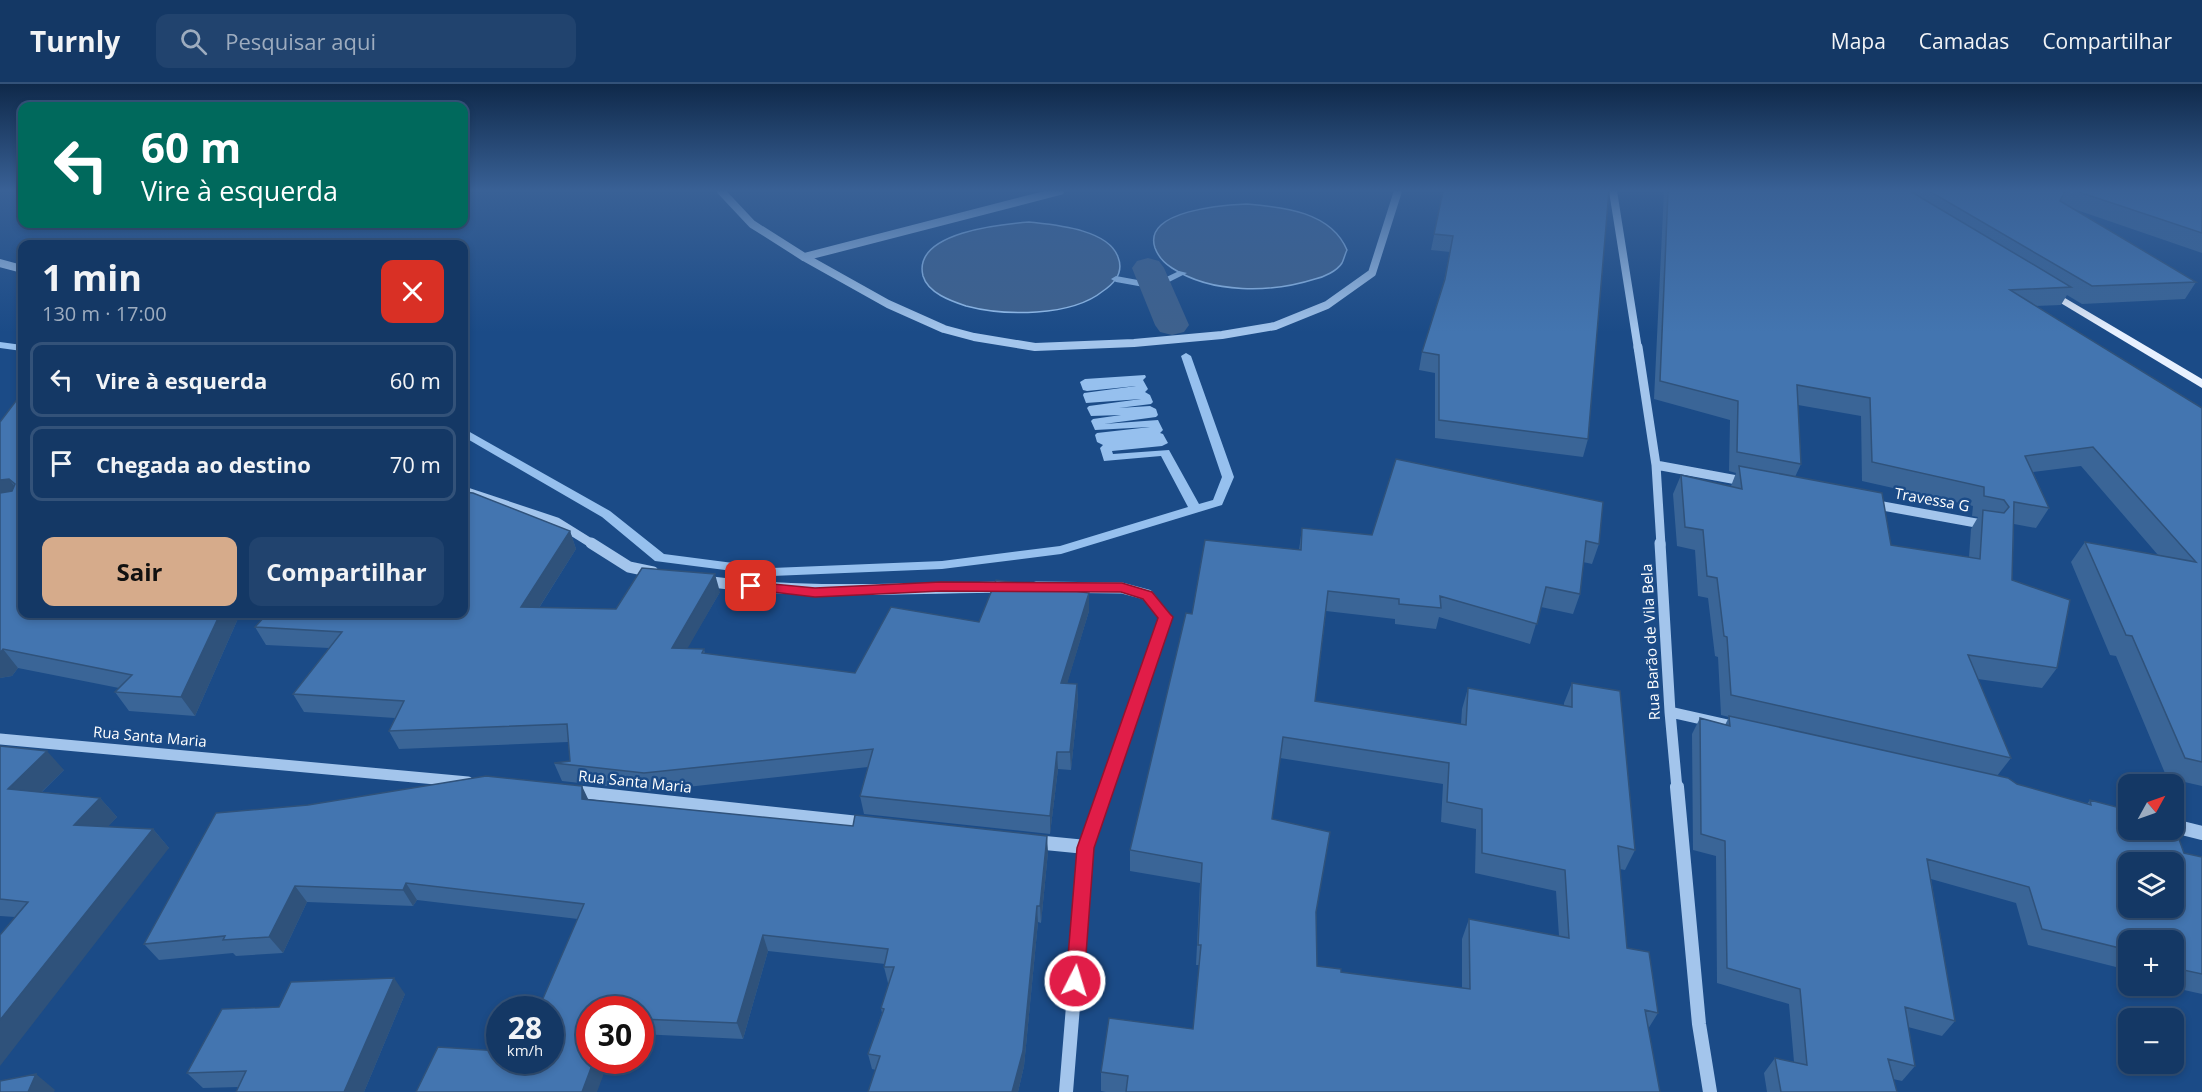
<!DOCTYPE html>
<html lang="pt">
<meta charset="utf-8">
<style>
:root{--surface:#143865;--page:#21436e;--text:#f1f3f6;--muted:#9dacbf;--line:#335279;--accent:#d6ab8b}
body{margin:0;font-family:"Open Sans",sans-serif;background:var(--page);color:var(--text);height:100vh;display:flex;flex-direction:column;font-size:22px;white-space:nowrap}
*{box-sizing:border-box;margin:0}
p{font-size:20px;color:var(--muted)}
.icon{flex:none;width:33px;height:33px;fill:none;stroke:currentColor;stroke-width:2;stroke-linecap:round;stroke-linejoin:round}
.map{position:relative;flex:1;overflow:hidden}
.side{position:absolute;left:18px;top:156px;width:450px;height:378px;display:flex;flex-direction:column;background:var(--surface);border-radius:12px;box-shadow:0 3px 9px #0003,0 0 0 2px var(--line)}
.side>*{flex:none}
.hud{position:absolute;left:18px;top:18px;width:450px;height:126px;border-radius:12px;box-shadow:0 3px 9px #0003,0 0 0 2px var(--line);background:#00695c;color:#fff;overflow:hidden}
.needle{width:39px;rotate:50deg}
.buttons{position:absolute;left:2118px;top:690px;display:grid;gap:12px}
.buttons a{display:grid;place-items:center;width:66px;height:66px;border-radius:12px;background:var(--surface);box-shadow:0 3px 9px #0003,0 0 0 2px var(--line);font-size:30px}
.speed{position:absolute;left:486px;top:912px;display:flex;gap:12px;font-size:30px;font-weight:700;text-align:center}
.speed>*{display:grid;place-content:center;width:78px;height:78px;border-radius:50%;background:var(--surface);box-shadow:0 3px 9px #0003,0 0 0 2px var(--line);line-height:1}
.speed small{font-size:15px;font-weight:400}
.speed .limit{border:9px solid #d22;background:#fff;color:#111}
.pin{position:absolute;display:grid;place-items:center;width:51px;height:51px;color:#fff;margin:-26px;border-radius:12px;box-shadow:0 3px 9px #0006}
.me{position:absolute;width:66px;margin:-33px;rotate:5deg;stroke-linejoin:round;filter:drop-shadow(0 0 4px #0008)}
.turn{display:flex;align-items:center;gap:21px;height:126px;padding:0 24px;font-size:27px}
.turn .icon{width:78px;height:78px;stroke-width:2.5}
.turn b{display:block;font-size:42px;line-height:51px}
.round{display:grid;place-items:center;flex:none;width:63px;height:63px;border-radius:12px;background:var(--page)}
.summary{display:flex;align-items:center;justify-content:space-between;height:102px;padding:0 24px}
h1{font-size:36px;font-weight:700;line-height:45px}
.cta{display:flex;gap:12px;margin-top:auto;padding:12px 24px}
.cta a{flex:1;height:69px;border-radius:12px;background:var(--accent);color:#111;font-size:24px;font-weight:700;line-height:69px;text-align:center}
.cta a+a{background:var(--page);color:var(--text)}
ul{padding:0;list-style:none}
li{display:flex;align-items:center;gap:18px;height:75px;margin:0 12px 9px;padding:0 12px;border:3px solid var(--line);border-radius:12px}
li div{flex:1}
li b{display:block;font-size:22px}
li em{font-style:normal}
header{display:flex;align-items:center;gap:36px;box-sizing:border-box;height:84px;padding:0 30px;background:var(--surface);border-bottom:2px solid var(--line)}
header strong{font-size:28px}
nav{display:flex;gap:33px;margin-inline-start:auto;font-size:21px}
.search{width:420px;height:54px;background:var(--page);display:flex;align-items:center;gap:15px;box-sizing:border-box;padding:0 21px;border-radius:12px;color:var(--muted);font-size:22px}
.map>svg:first-child{display:block}
.water{fill:#3e618d;stroke:#96c0ee;stroke-width:1.5}
.lines{fill:none;stroke-linecap:round;stroke-linejoin:round}
.stream{fill:#96c0ee;fill-rule:evenodd}
.canal{fill:#3e618d;fill-rule:evenodd}
.minor-far3{stroke:#a3c5ec;stroke-width:8}
.minor-far2{stroke:#a3c5ec;stroke-width:9}
.minor-far1{stroke:#a3c5ec;stroke-width:11}
.minor{stroke:#a3c5ec;stroke-width:14}
.major{fill:#e8f1ff;fill-rule:evenodd}
.wall{fill:#3a6597;fill-rule:evenodd}
.shaded-wall{fill:#2f527b}
.building{fill:#4375b0;stroke:#2f527b;stroke-width:1.5;fill-rule:evenodd}
.route{fill:#e11d48;stroke:#92132f;stroke-width:1.5}
.labels{text-anchor:middle;stroke-width:5;stroke-linejoin:round;paint-order:stroke}
.street-label{font-size:15px;fill:#fff;stroke:#1b4b87}
</style>
<header>
<strong>Turnly</strong>
<div class="search"><svg class="icon" aria-label="search" viewBox="0 0 24 24"><circle cx="10" cy="10" r="6"/><path d="M15 15l6 6"/></svg>Pesquisar aqui</div>
<nav><a>Mapa</a><a>Camadas</a><a>Compartilhar</a></nav>
</header>
<div class="map">
<svg width="2202" height="1008" viewBox="0 0 2202 1008">
<rect width="100%" height="100%" fill="#1b4b87"/>
<!-- water -->
<path class="water" d="M1247,120C1284,123 1331,128 1347,166C1345,170 1344,175 1342,179C1337,187 1324,193 1315,195C1271,209 1212,210 1172,184C1164,179 1158,172 1155,164C1142,126 1225,121 1247,120Z
M1029,138C1055,141 1108,145 1118,173C1124,188 1115,199 1103,207C1071,233 1004,232 966,222C951,217 928,209 923,192C912,148 1003,140 1029,138Z"/>
<g class="lines">
<!-- stream -->
<path class="stream" d="M1179,187L1187,189L1155,205L1116,198L1111,195L1116,192L1154,199Z
M0,258L22,261V267L0,264Z
M1186,269L1191,272L1234,393L1222,421L1061,470L942,485L772,492L655,477L602,433L464,353V346L468,347L610,427L664,470L772,484L942,477L1060,462L1188,423L1161,372L1104,377L1100,364L1103,361L1097,358L1095,351L1097,349L1150,343L1095,346L1091,337L1093,335L1121,331L1091,332L1087,324L1089,322L1141,315L1086,319L1083,311L1084,309L1136,302L1087,307L1083,306L1080,298L1085,295L1145,291L1146,293L1143,296L1148,305L1145,308L1150,311L1153,318L1151,320L1119,324L1150,322L1156,325L1158,331L1156,333L1104,340L1158,336L1163,346L1160,349L1163,350L1168,359L1162,362L1112,367L1113,370L1169,366L1199,420L1213,416L1222,393L1181,272Z"/>
<!-- canal -->
<path class="canal" d="M1148,174L1159,177L1164,184L1189,241L1184,248L1172,251L1160,248L1155,241L1132,184L1137,177Z"/>
<!-- minor-far3 -->
<path class="minor-far3" d="M721,107L752,140L804,173L888,220L944,245L974,253L1035,263L1134,259L1222,251L1275,242L1327,221L1372,189L1398,107
M1613,107L1638,265
M804,173L1060,107
M0,179L22,185"/>
<!-- minor-far2 -->
<path class="minor-far2" d="M1638,263L1656,381L1661,461
M1656,381L1748,398
M464,407L557,438L594,461
M1872,420L1987,441"/>
<!-- minor-far1 -->
<path class="minor-far1" d="M591,459L629,483L653,488
M1660,459L1670,628L1677,705
M704,497C805,511 905,504 1006,503
M1036,503L1122,504L1148,511L1165,533L1106,705
M1670,628L1737,643
M0,655L468,698"/>
<!-- minor -->
<path class="minor" d="M1677,703L1699,940L1710,1008
M573,708L868,740
M2174,742L2202,749
M1035,758L1086,763
M1066,1008L1086,763L1106,703"/>
<!-- major -->
<path class="major" d="M2048,204L2202,295V304L2044,209V205Z"/>
</g>
<!-- wall -->
<path class="wall" d="M1443,107L1588,355L1583,373L1435,354V289L1419,286L1422,268L1444,197L1450,168L1431,166Z
M1664,107H2202V169L2071,124L2196,198L2185,215L2082,220L2067,211L2061,221L2035,222L2202,324V702L2167,694L2116,572L2110,571L2071,478L2085,458L2158,471L2081,382L2033,388L2049,424L2036,444L2014,440L2012,496L2057,584L2042,604L1978,595L2011,674L1997,692L2017,700L2087,720L2090,716L2127,726L2128,724V746L2184,769L2202,773V910L2166,902H2174V856H2128V886L2028,861L2016,819L1931,795L1955,937L1942,952L1908,943L1915,982L1902,997L1893,995L1897,1008H1767L1764,989L1775,974L1794,978L1789,920L1717,899L1716,772L1693,766L1692,650L1700,634L1725,641L1729,633L1721,631L1718,573L1715,572L1708,514L1698,512L1695,466L1677,462L1673,410L1681,391L1731,402L1736,389L1729,387L1730,336L1654,315ZM1798,321L1861,332L1862,397L1973,422L1972,432L1978,433L1971,445L1969,473L1891,461L1795,393L1801,380Z
M22,309V530H240L195,632L129,627L115,608L119,604L18,584L12,592L0,594V338Z
M1396,375L1599,460L1592,480L1583,478L1580,510L1573,530L1541,523L1530,560L1439,533L1436,545L1395,540V535L1326,527L1315,617L1461,640L1462,625L1468,604L1564,622V619L1572,599L1635,766L1625,786L1620,785L1627,864L1658,929L1648,945L1660,1008H1106L1101,1007V988L1193,945L1199,881H1196L1200,799L1130,787V766L1192,530L1299,466L1302,444L1372,451ZM1280,674L1443,700L1441,738L1476,745L1475,789L1556,807L1559,852L1469,835L1462,855V904L1341,888L1317,882L1316,828L1272,735Z
M570,447L576,465L539,524L616,525L720,508L687,564L704,565L705,570L855,589L979,538L1089,527L1067,599L1077,600L1078,618L1071,686L1058,685L1050,750L864,730L860,712L868,683L651,707L562,697L554,679L570,677L568,658L399,665L389,647L395,634L304,628L293,610L329,564L266,561L255,543Z
M0,662L64,686L42,708L100,714L117,733L107,743L153,745L169,764L15,833L0,832Z
M588,715L1048,768L1041,839L1038,838L1024,982L1018,1008H868L876,986L872,985L868,970L882,929L881,924L889,899H888L884,883L885,880L768,867L743,955L640,950V926H590L550,976L578,835L417,816L413,822L307,818L283,869L236,872L233,869L159,876L144,860L216,729Z
M405,910L364,1008H236L238,1003L203,1004L187,989L279,923Z"/>
<!-- shaded-wall -->
<path class="shaded-wall" d="M9,395L22,412L0,416V396Z
M570,447L576,465L528,541L521,523Z
M715,490L720,508L678,581L672,564Z
M1089,509V527L1062,617L1061,599Z
M220,530H240L195,632L181,613Z
M3,565L18,584L12,592L0,594V569Z
M1077,600L1078,618L1071,686L1070,668Z
M47,667L64,686L25,724L8,705Z
M1057,668L1058,685L1050,750V732Z
M582,702L590,719L582,715Z
M100,714L117,733L91,761L74,741Z
M153,745L169,764L0,982V936Z
M1047,752L1048,768L1041,839L1040,822Z
M406,799L417,816L413,822L403,806Z
M295,802L307,818L283,869L269,853Z
M1037,822L1038,838L1024,982L1018,1008H1012Z
M763,851L768,867L743,955L737,939Z
M394,894L405,910L364,1008H344Z
M594,976H609L597,1008H582Z
M36,990L55,1006L54,1008H28Z"/>
<!-- building -->
<path class="building" d="M1443,107H1609L1588,355L1439,336V271L1422,268L1445,195L1453,152L1434,150Z
M1668,107H1910L2071,203L2010,206L2202,324V678L2185,674L2132,552L2126,551L2085,458L2196,478L2093,363L2025,372L2049,424L2014,418L2012,496L2070,516L2057,584L1968,571L2011,674L1731,611L1727,553L1724,552L1717,494L1707,492L1703,446L1685,443L1681,391L1742,405L1739,382L1882,409L1891,461L1980,475L1983,426L2004,429L2009,423L2004,416L1984,412V403L1872,378L1870,314L1797,301L1801,380L1737,368L1738,317L1660,297Z
M1929,107H2065L2060,117L2196,198L2092,202Z
M2076,107H2202V149Z
M22,309V530H220L181,613L115,608L132,591L3,565L0,569V409L12,407L15,400L9,395L0,396V338Z
M1396,375L1603,418L1599,460L1586,457L1580,510L1546,503L1537,540L1440,512L1441,524L1399,520V515L1328,507L1315,617L1466,641L1468,604L1572,623V599L1620,607L1635,766L1618,762L1627,864L1649,868L1658,929L1645,926L1660,1008H1126L1128,992L1101,988L1109,934L1193,945L1201,861H1198L1202,779L1130,766L1186,529L1192,530L1205,456L1301,466L1302,444L1372,451ZM1283,653L1449,679L1447,718L1482,725V769L1565,786L1569,854L1469,835L1470,905L1341,888V885L1317,882L1316,828L1330,748L1272,735Z
M464,408L473,409L570,447L521,523L616,525L642,484L715,490L672,564L704,565L702,569L855,589L891,523L979,538L996,496L1089,509L1061,599L1077,600L1070,668H1057L1050,732L860,712L873,665L644,689L554,679L570,677L567,640L389,647L404,617L293,610L342,548L255,543L267,530H464Z
M1729,632L2008,694L2017,700L2091,721L2090,716L2128,726V746H2174V741L2184,769L2202,773V890L2174,884V856H2128V866L2042,845L2029,803L1927,775L1955,937L1905,923L1915,982L1888,975L1897,1008H1781L1775,974L1807,981L1800,905L1727,884L1725,757L1701,750L1700,634L1730,642ZM2128,778H2174V824H2128Z
M0,662L47,667L8,705L100,714L74,741L153,745L0,936V851L28,818L0,815Z
M486,692L582,702V715L853,742L855,731L1047,752L1040,822H1037L1023,967L1012,1008H868L880,972L868,970L884,925L881,924L894,883H884L888,865L763,851L737,939L640,935V926H590V976H594L582,1008H416L438,963L500,967V976H550V926H538L584,820L406,799L403,806L295,802L269,853L223,856L225,852L144,860L216,729L308,721Z
M394,894L344,1008H236L246,987L187,989L222,925L279,923L291,898Z
M36,990L28,1008H0V997Z"/>
<!-- sky -->
<linearGradient id="sky" x2="0" y2="1"><stop stop-color="#0f294a"/><stop offset="0.43" stop-color="#396196"/><stop offset="1" stop-color="#396196" stop-opacity="0"/></linearGradient>
<rect width="2202" height="248" fill="url(#sky)"/>
<!-- route -->
<path class="route" d="M751,498L815,504L941,498L1122,499L1152,508L1170,530L1173,533L1094,764L1084,897L1082,903L1075,905L1068,903L1066,897L1077,764L1158,534L1143,515L1121,508L941,507L815,513L746,505L744,502L746,499Z"/>
<g class="labels">
<!-- street labels -->
<g class="street-label">
<text transform="translate(1932 416) rotate(10)" y="5">Travessa G</text>
<text transform="translate(1651 558) rotate(-93)" y="5">Rua Barão de Vila Bela</text>
<text transform="translate(150 653) rotate(5)" y="5">Rua Santa Maria</text>
<text transform="translate(635 698) rotate(6)" y="5">Rua Santa Maria</text>
</g>
</g>
</svg>
<div class="buttons">
<a><svg class="needle" viewBox="-14 -14 28 28"><path d="M0-13l5 13h-10z" fill="#e53935"/><path d="M0 13l5-13h-10z" fill="#9dacbf"/></svg></a>
<a><svg class="icon" aria-label="layers" viewBox="0 0 24 24"><path d="M12 4l9 5-9 5-9-5zM3 14l9 5 9-5"/></svg></a>
<a>+</a>
<a>−</a>
</div>
<div class="speed"><div>28<small>km/h</small></div><div class="limit">30</div></div>
<div class="pin" style="left:751px;top:502px;background:#d93025"><svg class="icon" aria-label="arrive" viewBox="0 0 24 24"><path d="M6 21V4h12l-3 4 3 4H6"/></svg></div>
<svg class="me" style="left:1075px;top:897px" viewBox="-20 -20 40 40"><circle r="17" fill="#e11d48" stroke="#fff" stroke-width="3"/><path d="M0-11L8 9 0 5-8 9z" fill="#fff"/></svg>
<div class="hud">
<div class="turn"><svg class="icon" aria-label="left" viewBox="0 0 24 24"><path d="M17 20v-9H6M10 6l-5 5 5 5"/></svg><div><b>60 m</b>Vire à esquerda</div></div>
</div>
<section class="side">
<div class="summary"><div><h1>1 min</h1><p>130 m · 17:00</p></div><a class="round" style="background:#d93025;color:#fff"><svg class="icon" aria-label="close" viewBox="0 0 24 24"><path d="M6 6l12 12M18 6L6 18"/></svg></a></div>
<ul>
<li><svg class="icon" aria-label="left" viewBox="0 0 24 24"><path d="M17 20v-9H6M10 6l-5 5 5 5"/></svg><div><b>Vire à esquerda</b></div><em>60 m</em></li>
<li><svg class="icon" aria-label="arrive" viewBox="0 0 24 24"><path d="M6 21V4h12l-3 4 3 4H6"/></svg><div><b>Chegada ao destino</b></div><em>70 m</em></li>
</ul>
<div class="cta"><a>Sair</a><a>Compartilhar</a></div>
</section>
</div>
